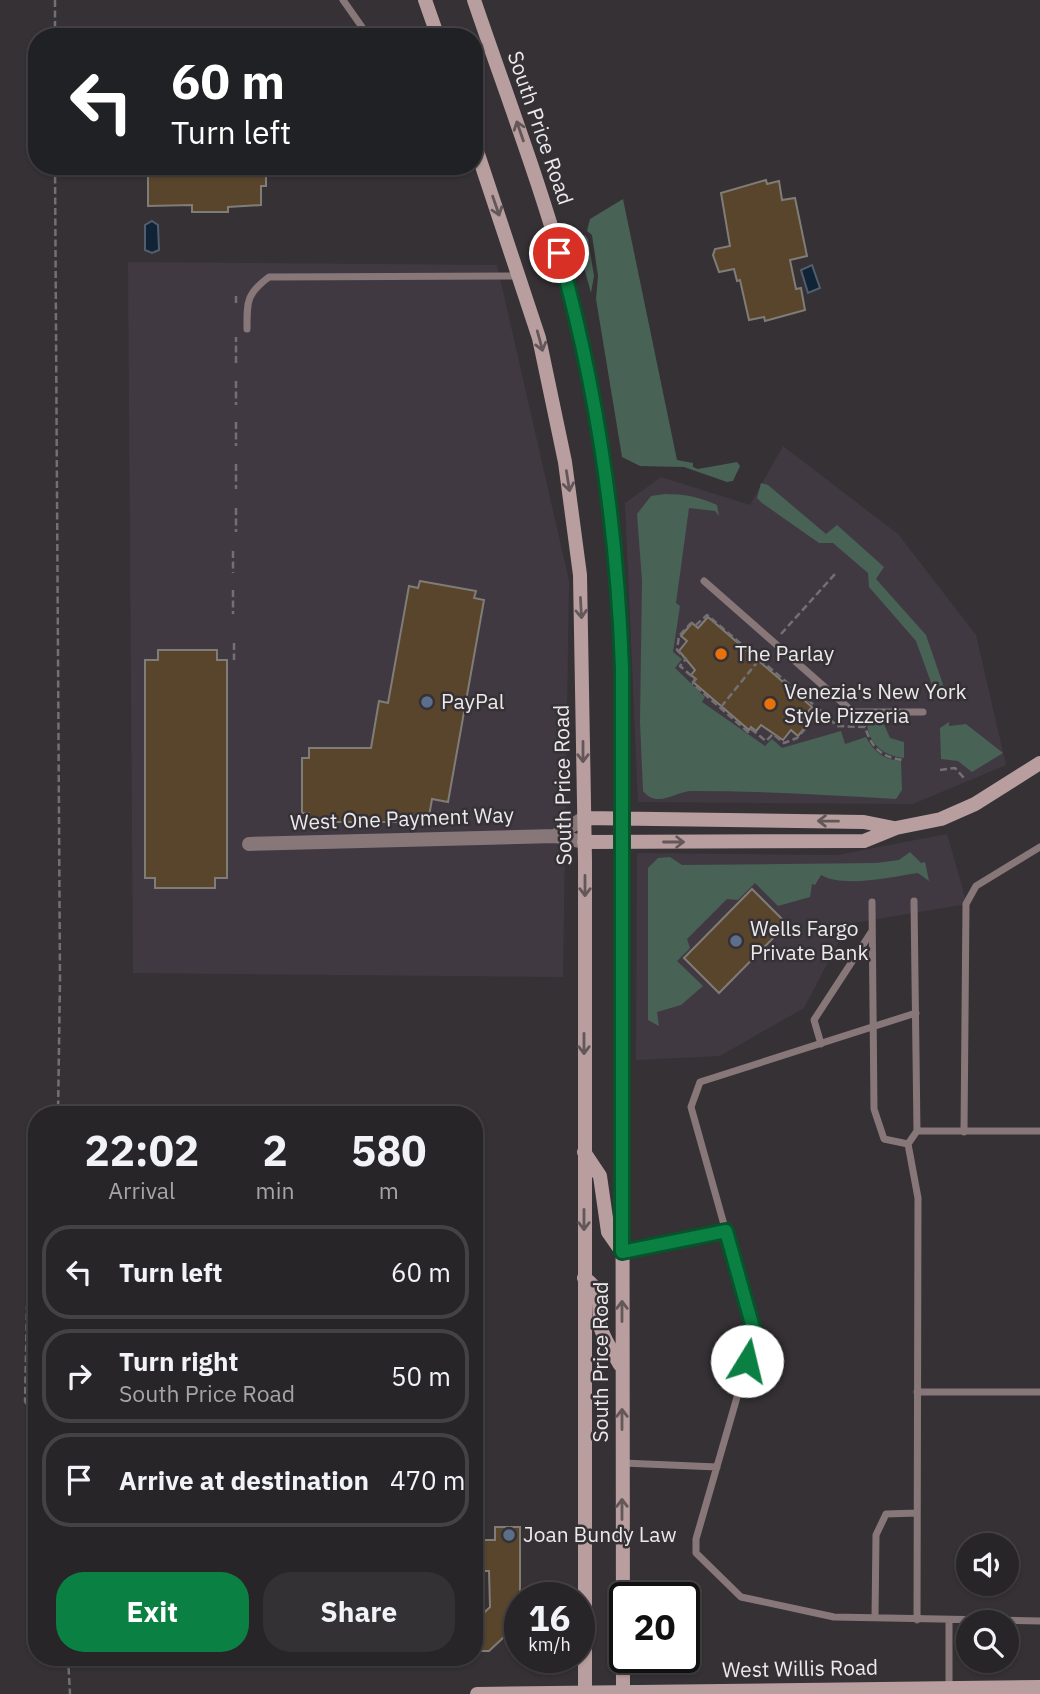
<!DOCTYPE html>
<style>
:root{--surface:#282528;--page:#343134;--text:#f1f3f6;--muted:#a5a5a8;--line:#444245;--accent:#0b8043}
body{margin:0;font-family:"IBM Plex Sans",sans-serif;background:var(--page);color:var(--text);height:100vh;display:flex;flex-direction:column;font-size:26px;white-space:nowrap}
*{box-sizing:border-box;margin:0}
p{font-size:23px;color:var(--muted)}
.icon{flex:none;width:38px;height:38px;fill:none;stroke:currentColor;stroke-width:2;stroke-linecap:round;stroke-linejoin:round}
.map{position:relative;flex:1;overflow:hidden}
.sheet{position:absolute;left:28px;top:1106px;width:455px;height:560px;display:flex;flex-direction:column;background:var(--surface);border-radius:28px;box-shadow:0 2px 5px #0004,0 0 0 2px var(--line)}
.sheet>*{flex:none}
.top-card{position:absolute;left:28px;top:28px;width:455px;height:147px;border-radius:28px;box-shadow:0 2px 5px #0004,0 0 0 2px var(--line);background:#202124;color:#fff;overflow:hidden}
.buttons{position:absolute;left:956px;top:1533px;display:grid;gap:14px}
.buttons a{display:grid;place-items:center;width:63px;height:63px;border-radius:50%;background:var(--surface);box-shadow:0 2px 5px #0004,0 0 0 2px var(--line);font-size:35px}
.speed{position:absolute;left:504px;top:1582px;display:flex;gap:14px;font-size:35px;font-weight:700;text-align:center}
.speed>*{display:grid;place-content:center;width:91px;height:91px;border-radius:50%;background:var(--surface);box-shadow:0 2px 5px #0004,0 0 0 2px var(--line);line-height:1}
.speed small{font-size:18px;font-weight:400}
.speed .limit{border:4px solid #111;border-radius:10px;background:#fff;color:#111}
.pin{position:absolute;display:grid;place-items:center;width:60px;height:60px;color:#fff;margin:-30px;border:4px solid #fff;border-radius:50%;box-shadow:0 2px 7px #0007}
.me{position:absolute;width:77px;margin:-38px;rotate:9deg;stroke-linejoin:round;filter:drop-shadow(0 0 5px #0008)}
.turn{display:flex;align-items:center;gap:24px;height:147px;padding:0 28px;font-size:32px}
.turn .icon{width:91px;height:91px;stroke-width:2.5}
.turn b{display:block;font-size:49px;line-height:60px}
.eta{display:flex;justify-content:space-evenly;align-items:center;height:119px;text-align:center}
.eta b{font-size:42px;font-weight:700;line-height:49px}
.button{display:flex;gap:14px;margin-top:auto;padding:14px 28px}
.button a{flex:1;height:80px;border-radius:28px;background:var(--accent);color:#fff;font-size:28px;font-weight:700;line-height:80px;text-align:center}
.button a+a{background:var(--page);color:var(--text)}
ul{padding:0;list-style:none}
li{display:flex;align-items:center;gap:21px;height:94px;margin:0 14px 10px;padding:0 14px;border:4px solid var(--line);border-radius:28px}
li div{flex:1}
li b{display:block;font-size:26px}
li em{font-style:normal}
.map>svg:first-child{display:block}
.built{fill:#413942}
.green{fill:#486256}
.water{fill:#102337;stroke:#525e6d;stroke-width:2}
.building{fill:#58452c;stroke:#807c76;stroke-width:2}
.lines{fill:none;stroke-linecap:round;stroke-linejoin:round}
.path{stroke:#737073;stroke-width:2.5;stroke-dasharray:7 3.5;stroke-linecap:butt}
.lane{stroke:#887778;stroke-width:7}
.street{stroke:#887778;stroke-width:14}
.secondary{stroke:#b89e9f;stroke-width:14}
.oneway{stroke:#63575a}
.route-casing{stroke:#07532c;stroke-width:18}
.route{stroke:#0b8043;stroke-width:12}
.food-dot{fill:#e8710a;stroke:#353135;stroke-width:2.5}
.service-dot{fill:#5c6f8a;stroke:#353135;stroke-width:2.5}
.labels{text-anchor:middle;stroke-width:5;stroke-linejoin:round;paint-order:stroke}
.street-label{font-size:21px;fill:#ece9ec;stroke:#353135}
.poi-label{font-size:21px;fill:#ece9ec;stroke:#353135;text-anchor:start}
</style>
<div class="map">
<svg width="1040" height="1694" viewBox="0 0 1040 1694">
<rect width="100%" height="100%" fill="#353135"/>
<!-- built -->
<path class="built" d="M128,262L497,265L569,581L563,977L133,973Z
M783,446L898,534L976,635L1006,765L913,804L638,802L625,503L661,477L750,505Z
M947,834L967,904L848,924L804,1008L720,1056L636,1060L637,853L837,855Z"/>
<!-- green -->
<path class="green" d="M623,199L677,460L693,463V467L698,469L737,462L740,466L733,481L727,482L684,467L640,466L622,457L596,299L598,276L592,235L587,231L590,219Z
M585,235L588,239L594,276L591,293L577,242H581Z
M761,483L768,485L826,534L837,525L884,567L876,579L926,635L948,699H937L916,641L869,587L868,573L833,543H819L762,503L757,498Z
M665,494C684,494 700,497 717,505L719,516L715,511L689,508L676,603L680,606L673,652L682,659L675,668L705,697L702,702L765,746L772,739L782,748L841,731L845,744L866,737C875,753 883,759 901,761L902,790L896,799C828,795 760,791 692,791C676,791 657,809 643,791L640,722L642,581L637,514L651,496Z
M867,722H883L890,738L904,742V758C884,756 868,744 867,722Z
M949,722V726L966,724L1003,753L972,772L958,761L941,759L940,728Z
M910,852L921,863L925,862L929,881L918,873C892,877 843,888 821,875L815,885L812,884L810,897L778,906L755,883L738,900L727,899L687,939L690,948L677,961L703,986L681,1005L657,1012L659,1026L648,1020V868L658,858L670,857L682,865L876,863L899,860Z"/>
<!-- water -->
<path class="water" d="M152,221L158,225L159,250L152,253L145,250V225Z
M812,265L820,288L808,293L801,270Z"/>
<!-- building -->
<path class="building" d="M148,166H266V186H261V205L228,207V212H192V205L148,206Z
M766,180L767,184L779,181L782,200L795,198L807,256L790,260L796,289L801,288L805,310L765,321L764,317L749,320L740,280L737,281L734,269L719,272L713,255L715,249L730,246L721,193Z
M420,581L476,591L474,598L484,600L448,802L432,799L428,822H309V813H302V758H309V748H371L379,701L388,703L409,586L418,588Z
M708,617L812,707L801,720L807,725L798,736L791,730L783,740L761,725L756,731L751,727L749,730L693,682L696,679L691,675L695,670L679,651L687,641L681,636L692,623L698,628Z
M158,650H217V660H227V878H215V888H155V878H145V660H158Z
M752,889L787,924L719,993L684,958Z
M495,1527H520V1622L489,1651H474V1622L490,1607L489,1571H474V1540H495Z"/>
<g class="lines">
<!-- path -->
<path class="path" d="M55,0V37
M55,166L60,979L58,1115
M236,296V306
M236,363V337
M236,381V405
M236,422V446
M236,464V489
M236,508V532
M233,551V573
M233,590V614
M781,634L835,574
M234,643V660
M721,707L767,650
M821,711L707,615L696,625L691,623L679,636L677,650L686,659L680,666L695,679L693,684L748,732L751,729L766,741L773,734L784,743L797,738L821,711L837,726L865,727C872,748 881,757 903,760
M940,770L955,768L964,778
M37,1262L27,1307L25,1401L37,1426
M68,1657L70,1694"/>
<!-- lane -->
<path class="lane" d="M343,0L369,37
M247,329C247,302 246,294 269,277L519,276
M704,581L853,712H923
M914,901L917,1131L908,1144L918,1198L917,1620
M872,902L874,1109L884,1139L908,1144
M916,1013L700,1082L691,1107L755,1335L696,1539V1553L741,1597L834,1617L1040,1621
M821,1044L814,1020L872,931
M917,1131H1040
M964,1132L966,904L976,886L1040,847
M623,1252L726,1231
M917,1392H1040
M623,1463L717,1467
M875,1618L876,1535L886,1514L917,1513
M949,1621V1688"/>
<!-- street -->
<path class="street" d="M555,836L584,818
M249,844L555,836L584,842"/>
<!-- secondary -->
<path class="secondary" d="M425,0L438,37
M474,0C507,97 544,193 570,292C602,414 618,542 622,669L623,1694
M474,142L539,338L565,462L580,575L585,860V1694
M584,818L864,822L894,828
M584,842L864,841L896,828L941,819L975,804L1040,763
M584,1152L600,1176L608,1232L622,1252
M584,1278C606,1292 596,1307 601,1329C605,1341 614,1354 620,1365
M477,1694L1040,1687"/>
</g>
<!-- one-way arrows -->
<defs><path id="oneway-shaft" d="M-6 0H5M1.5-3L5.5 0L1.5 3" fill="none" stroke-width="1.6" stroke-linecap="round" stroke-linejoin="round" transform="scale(1.75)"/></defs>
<g class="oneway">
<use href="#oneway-shaft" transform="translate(520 131) rotate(-109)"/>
<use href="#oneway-shaft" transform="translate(496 206) rotate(71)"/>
<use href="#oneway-shaft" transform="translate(540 341) rotate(75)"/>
<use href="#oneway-shaft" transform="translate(568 481) rotate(81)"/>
<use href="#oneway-shaft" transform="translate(581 608) rotate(87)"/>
<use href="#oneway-shaft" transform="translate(583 752) rotate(90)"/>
<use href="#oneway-shaft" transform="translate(828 821) rotate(-179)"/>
<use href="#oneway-shaft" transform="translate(674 842)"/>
<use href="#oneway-shaft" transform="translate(585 886) rotate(90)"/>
<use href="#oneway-shaft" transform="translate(584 1044) rotate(90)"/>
<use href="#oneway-shaft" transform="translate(584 1220) rotate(90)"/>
<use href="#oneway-shaft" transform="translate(622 1311) rotate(-90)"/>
<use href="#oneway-shaft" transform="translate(622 1419) rotate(-90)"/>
<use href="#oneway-shaft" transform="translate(622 1509) rotate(-90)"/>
</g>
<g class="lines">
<defs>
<path id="route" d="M559,253C597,388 617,528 622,668V1252L726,1231L755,1335L747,1361"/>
</defs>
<!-- route casing -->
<use href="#route" class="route-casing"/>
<!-- route -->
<use href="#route" class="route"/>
</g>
<!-- markers -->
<g class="food-dot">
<circle cx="721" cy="654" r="7"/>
<circle cx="770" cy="704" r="7"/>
</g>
<g class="service-dot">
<circle cx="427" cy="702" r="7"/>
<circle cx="736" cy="941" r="7"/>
<circle cx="509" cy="1535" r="7"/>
</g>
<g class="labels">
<!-- street labels -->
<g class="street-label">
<text transform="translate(540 128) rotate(71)" y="7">South Price Road</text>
<text transform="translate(563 785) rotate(-91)" y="7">South Price Road</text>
<text transform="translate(402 819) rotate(-2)" y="7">West One Payment Way</text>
<text transform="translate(601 1362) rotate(-90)" y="7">South Price Road</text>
<text transform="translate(800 1669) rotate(-1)" y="7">West Willis Road</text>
</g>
<!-- poi labels -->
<g class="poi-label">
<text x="735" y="661">The Parlay</text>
<text x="784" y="699">Venezia's New York<tspan x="784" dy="24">Style Pizzeria</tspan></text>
<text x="441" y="709">PayPal</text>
<text x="750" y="936">Wells Fargo<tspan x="750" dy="24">Private Bank</tspan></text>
<text x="523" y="1542">Joan Bundy Law</text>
</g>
</g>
</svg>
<div class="buttons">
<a><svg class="icon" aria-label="sound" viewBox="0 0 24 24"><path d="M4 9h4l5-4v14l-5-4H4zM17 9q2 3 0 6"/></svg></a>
<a><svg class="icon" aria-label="search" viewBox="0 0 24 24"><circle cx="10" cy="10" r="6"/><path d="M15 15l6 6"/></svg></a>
</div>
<div class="speed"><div>16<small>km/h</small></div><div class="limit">20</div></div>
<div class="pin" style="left:559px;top:253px;background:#d93025"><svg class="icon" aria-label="arrive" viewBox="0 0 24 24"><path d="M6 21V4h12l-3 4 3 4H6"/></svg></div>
<svg class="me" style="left:747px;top:1361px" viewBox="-20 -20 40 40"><circle r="19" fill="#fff"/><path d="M0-13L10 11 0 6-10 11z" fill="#0b8043"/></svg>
<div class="top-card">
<div class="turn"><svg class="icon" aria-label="left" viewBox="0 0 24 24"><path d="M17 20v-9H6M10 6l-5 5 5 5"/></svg><div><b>60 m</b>Turn left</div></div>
</div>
<section class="sheet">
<div class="eta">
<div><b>22:02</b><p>Arrival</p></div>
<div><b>2</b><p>min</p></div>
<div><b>580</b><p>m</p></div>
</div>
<ul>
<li><svg class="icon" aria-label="left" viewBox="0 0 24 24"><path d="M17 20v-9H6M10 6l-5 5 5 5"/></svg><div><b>Turn left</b></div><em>60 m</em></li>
<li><svg class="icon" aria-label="right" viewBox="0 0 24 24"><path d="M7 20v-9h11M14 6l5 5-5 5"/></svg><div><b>Turn right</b><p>South Price Road</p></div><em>50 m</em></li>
<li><svg class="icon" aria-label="arrive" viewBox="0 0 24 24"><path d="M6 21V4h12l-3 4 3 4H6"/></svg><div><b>Arrive at destination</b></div><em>470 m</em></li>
</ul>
<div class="button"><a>Exit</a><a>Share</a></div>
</section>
</div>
